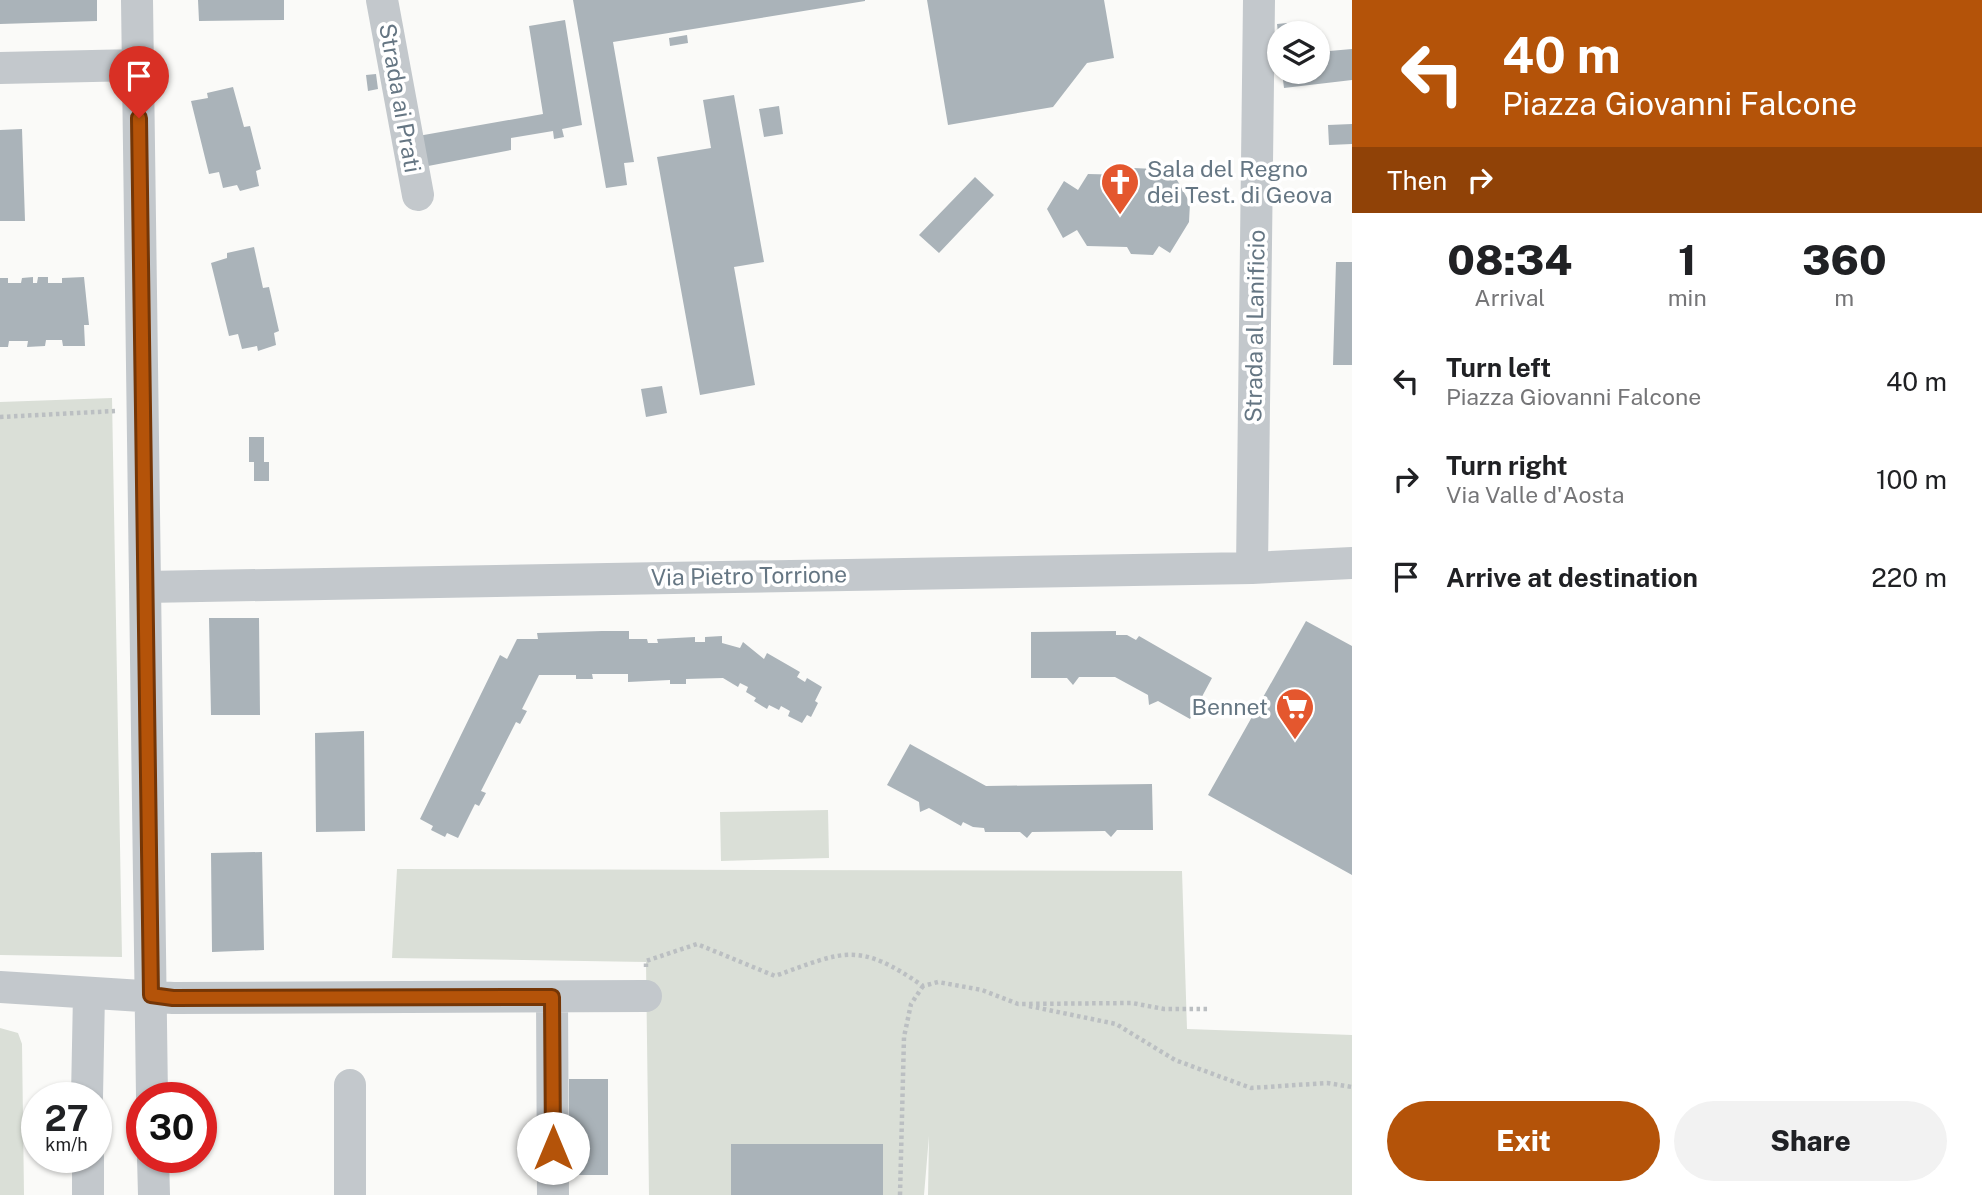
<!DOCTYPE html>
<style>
:root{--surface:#fff;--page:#f2f2f2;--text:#202124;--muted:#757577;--accent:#b45309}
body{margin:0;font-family:"Public Sans",sans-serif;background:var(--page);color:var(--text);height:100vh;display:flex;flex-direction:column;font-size:26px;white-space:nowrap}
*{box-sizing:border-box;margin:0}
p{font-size:23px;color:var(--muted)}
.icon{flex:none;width:38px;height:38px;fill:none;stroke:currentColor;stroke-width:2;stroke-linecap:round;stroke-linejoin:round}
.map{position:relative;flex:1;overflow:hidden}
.panel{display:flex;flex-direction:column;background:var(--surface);width:630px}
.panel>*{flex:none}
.guide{background:#b45309;color:#fff;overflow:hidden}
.controls{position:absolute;left:1267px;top:21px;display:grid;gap:14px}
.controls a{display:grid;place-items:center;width:63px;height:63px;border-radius:50%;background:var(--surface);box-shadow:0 2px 5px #0004;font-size:35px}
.speed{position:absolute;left:21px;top:1082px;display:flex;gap:14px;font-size:35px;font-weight:700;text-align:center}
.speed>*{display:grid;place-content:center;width:91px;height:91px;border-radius:50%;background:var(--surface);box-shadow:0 2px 5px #0004;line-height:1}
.speed small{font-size:18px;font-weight:400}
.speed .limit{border:10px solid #d22;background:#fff;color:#111}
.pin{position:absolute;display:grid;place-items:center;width:60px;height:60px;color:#fff;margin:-72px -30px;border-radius:50% 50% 50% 0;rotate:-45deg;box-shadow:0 0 7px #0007}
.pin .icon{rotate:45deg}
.me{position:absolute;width:77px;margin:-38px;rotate:0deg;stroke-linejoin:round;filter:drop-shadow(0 0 5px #0008)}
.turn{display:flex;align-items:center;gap:24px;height:147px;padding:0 35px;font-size:32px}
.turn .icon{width:91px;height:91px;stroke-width:2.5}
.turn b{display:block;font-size:49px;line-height:60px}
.then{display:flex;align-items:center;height:66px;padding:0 35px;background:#0003;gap:14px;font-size:26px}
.eta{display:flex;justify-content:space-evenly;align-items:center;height:119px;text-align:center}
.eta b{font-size:42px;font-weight:800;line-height:49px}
.button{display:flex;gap:14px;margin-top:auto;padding:14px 35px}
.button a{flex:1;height:80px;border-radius:42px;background:var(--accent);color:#fff;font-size:28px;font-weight:800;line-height:80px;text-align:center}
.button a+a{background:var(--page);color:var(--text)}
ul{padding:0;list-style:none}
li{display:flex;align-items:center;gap:21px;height:98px;padding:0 35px}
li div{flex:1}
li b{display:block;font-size:26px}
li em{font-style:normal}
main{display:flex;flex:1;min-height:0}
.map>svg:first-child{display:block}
.green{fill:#dadfd7}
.building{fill:#aab3b9}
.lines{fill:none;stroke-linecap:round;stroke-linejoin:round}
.path{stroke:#bbbfc2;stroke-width:4.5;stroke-dasharray:3.5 3.5;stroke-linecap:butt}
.minor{stroke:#c3c8cc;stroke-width:32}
.route-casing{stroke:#753606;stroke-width:18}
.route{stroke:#b45309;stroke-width:12}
.labels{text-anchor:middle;stroke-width:7;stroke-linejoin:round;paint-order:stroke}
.street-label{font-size:23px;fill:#657683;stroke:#fff}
.poi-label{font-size:23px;fill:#657683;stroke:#fff;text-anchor:start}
</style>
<main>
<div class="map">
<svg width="1352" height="1195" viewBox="0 0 1352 1195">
<rect width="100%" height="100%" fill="#fafaf8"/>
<!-- green -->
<path class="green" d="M112,398L122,957L0,955V402Z
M828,810L829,858L721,861L720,812Z
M397,869L1182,871L1187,1029L1352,1035V1195H928L929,1136L924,1195H649L646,962L392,958Z
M0,1028L18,1033L22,1044L24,1195H0Z"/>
<!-- building -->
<path class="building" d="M0,0H97V21L0,24Z
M198,0H284V20L199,21Z
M573,0H865V1L613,42L634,162L624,163L627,185L606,188Z
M927,0H1104L1114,58L1087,63L1053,107L948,125Z
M565,20L582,125L562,129L564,137L554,139L553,131L511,138V150L423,167L418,136L543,114L529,26Z
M1287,23L1289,33H1278L1277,24Z
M687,35L688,43L670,46L669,38Z
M1352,49V80L1284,88L1282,72H1318V52Z
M376,74L378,89L368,91L366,75Z
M233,87L244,127L250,126L261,169L256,171L259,186L240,191L237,185L223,188L219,172L209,174L191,101L208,98L207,93Z
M734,95L764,262L734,267L755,385L700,395L657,157L711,148L703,100Z
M779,106L783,134L764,137L759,109Z
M1352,124V144L1329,145L1328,125Z
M22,129L25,221H0V130Z
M1133,168L1155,169L1160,178L1172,171L1190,203L1189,222L1170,253L1159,246L1153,255L1131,254L1127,247L1087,246L1077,230L1063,238L1047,209L1064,181L1078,190L1088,174L1129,175Z
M975,177L994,195L939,253L919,235Z
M254,247L263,288L269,287L279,331L274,333L276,345L258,351L257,346L242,349L238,334L229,336L211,263L227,258V253Z
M1336,262H1352V365H1333Z
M33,277V283H37L38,277H48V283H62V278L84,277L89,325H84L85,346H63L62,340H46L45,346L27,347L28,341H9L8,347H0V278H8V283H21L22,278Z
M662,386L667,413L646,417L641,389Z
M249,437H264V462H269V481H254V462H249Z
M209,618H259L260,715H211Z
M1306,621L1352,646V875L1208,795Z
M602,631H629V639H647L648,643H658L657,639L695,637V642H705V637L722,636V643L740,648L743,642L764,659L767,653L800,672L797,677L805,682L807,678L822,687L815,701L818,703L811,717L807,715L802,723L788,716L790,711L781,706L779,710L769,705L767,709L754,701L756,698L746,692L748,687L740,683L738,687L723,678L686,679V684H670V680L628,682V674H592L593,679H576V675H539L522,709L527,711L520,724L516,722L481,791L486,793L479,806L475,804L458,838L447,833L445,837L431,830L433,826L420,819L500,655L507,659L517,639H538L537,633Z
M1116,631V635H1127L1136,640L1139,636L1212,678L1190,719L1158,701L1149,705L1148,695L1115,677H1079L1073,685L1067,678H1031V632Z
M364,731L365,831L316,832L315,733Z
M910,744L986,786L1152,784L1153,830H1117L1111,837L1105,831L1032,832L1027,838L1020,832H985L984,828L973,827L963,822L961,826L929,808L920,812L919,802L887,785Z
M262,852L264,950L212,952L211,853Z
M569,1079H608V1175H569Z
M731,1144H883V1195H731Z"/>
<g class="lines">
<!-- path -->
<path class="path" d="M0,417L115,411
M646,967V961L697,944L775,976C845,951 858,941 923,986L938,982L982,990L1018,1004L1132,1003L1164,1009H1208
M1029,1006L1116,1024L1175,1060L1251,1088L1327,1083L1352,1087
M900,1195L904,1037L911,1004L923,986"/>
<!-- minor -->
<path class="minor" d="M137,0L152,1097
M382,0L418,195
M0,68L138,65
M1252,568L1259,0
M145,587L1252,568L1352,563
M0,987L173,998L646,996
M552,997L553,1195
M350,1085V1195
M87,1097L89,994
M88,1157V1195
M153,1157L154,1195"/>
</g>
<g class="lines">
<defs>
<path id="route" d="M139,118L151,995L173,998L552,997L553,1148"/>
</defs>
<!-- route casing -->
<use href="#route" class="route-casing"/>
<!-- route -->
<use href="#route" class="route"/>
</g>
<!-- icons -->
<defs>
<symbol id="church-pin" viewBox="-11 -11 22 30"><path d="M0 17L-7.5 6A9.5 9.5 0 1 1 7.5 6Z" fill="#e4572e" stroke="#fff"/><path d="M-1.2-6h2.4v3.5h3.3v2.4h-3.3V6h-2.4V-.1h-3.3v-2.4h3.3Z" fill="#fff"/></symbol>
<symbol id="supermarket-pin" viewBox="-11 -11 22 30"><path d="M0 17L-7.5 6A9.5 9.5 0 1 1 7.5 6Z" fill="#e4572e" stroke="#fff"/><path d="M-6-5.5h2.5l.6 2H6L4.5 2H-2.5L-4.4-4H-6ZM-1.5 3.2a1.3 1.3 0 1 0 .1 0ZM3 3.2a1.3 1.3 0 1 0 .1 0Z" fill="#fff"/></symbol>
</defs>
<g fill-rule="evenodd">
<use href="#church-pin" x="1098" y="160" width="44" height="60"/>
<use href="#supermarket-pin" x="1273" y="685" width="44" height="60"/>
</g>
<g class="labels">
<!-- street labels -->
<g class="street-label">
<text transform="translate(400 98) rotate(80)" y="8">Strada ai Prati</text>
<text transform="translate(1255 326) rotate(-89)" y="8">Strada al Lanificio</text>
<text transform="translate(749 576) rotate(-1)" y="8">Via Pietro Torrione</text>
</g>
<!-- poi labels -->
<g class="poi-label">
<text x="1147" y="177">Sala del Regno<tspan x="1147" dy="26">dei Test. di Geova</tspan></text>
<text x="1268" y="715" text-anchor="end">Bennet</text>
</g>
</g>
</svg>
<div class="controls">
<a><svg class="icon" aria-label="layers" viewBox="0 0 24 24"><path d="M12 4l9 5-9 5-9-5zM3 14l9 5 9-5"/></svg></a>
</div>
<div class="speed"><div>27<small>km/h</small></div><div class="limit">30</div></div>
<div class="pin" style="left:139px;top:118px;background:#d93025"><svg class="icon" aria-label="arrive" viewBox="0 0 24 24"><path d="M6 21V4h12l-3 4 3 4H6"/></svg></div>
<svg class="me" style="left:553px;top:1148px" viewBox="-20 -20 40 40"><circle r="19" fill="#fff"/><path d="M0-13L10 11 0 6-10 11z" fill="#b45309"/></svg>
</div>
<section class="panel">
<div class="guide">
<div class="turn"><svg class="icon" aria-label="left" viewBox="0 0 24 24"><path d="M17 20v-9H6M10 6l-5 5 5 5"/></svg><div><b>40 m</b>Piazza Giovanni Falcone</div></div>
<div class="then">Then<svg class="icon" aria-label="right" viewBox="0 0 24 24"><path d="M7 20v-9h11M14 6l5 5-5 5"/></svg></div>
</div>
<div class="eta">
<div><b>08:34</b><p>Arrival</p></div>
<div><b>1</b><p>min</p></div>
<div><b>360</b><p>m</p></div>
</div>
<ul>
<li><svg class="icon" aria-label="left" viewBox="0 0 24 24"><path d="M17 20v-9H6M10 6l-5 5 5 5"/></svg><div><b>Turn left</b><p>Piazza Giovanni Falcone</p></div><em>40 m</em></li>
<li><svg class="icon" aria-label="right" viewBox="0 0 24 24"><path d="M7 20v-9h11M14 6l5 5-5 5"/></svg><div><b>Turn right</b><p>Via Valle d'Aosta</p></div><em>100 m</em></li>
<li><svg class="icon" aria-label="arrive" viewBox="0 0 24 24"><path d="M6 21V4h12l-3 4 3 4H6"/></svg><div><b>Arrive at destination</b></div><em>220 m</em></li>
</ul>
<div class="button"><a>Exit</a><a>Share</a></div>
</section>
</main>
